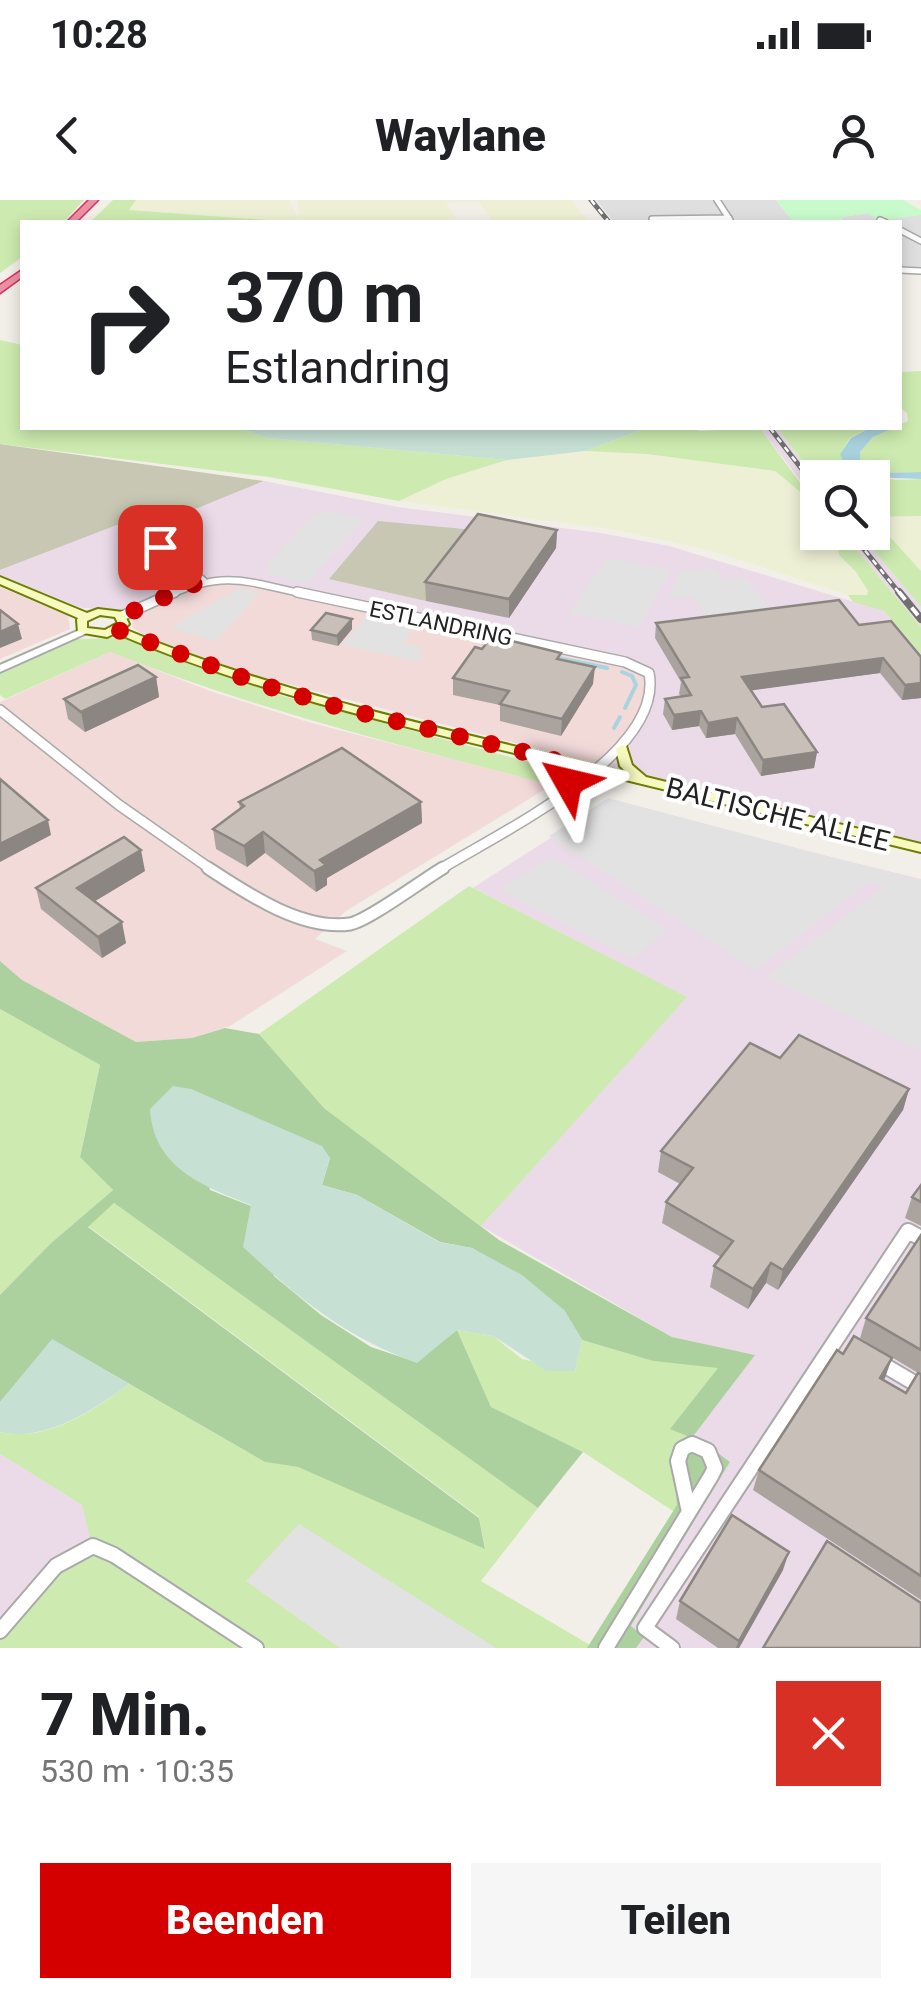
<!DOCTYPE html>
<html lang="de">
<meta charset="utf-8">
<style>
:root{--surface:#fff;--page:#f6f6f6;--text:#202124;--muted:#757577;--accent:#d40000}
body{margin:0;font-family:Roboto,sans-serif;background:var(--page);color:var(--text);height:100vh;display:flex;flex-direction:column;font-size:38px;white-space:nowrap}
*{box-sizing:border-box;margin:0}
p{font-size:32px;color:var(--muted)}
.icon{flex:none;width:55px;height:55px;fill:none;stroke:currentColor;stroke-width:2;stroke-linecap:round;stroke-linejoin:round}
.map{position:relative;height:1448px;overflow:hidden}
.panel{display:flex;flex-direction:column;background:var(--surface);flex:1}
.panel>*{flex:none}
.hud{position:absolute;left:20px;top:20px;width:882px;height:210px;border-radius:0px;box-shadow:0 5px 15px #0003;background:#fff;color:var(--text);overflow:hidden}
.fabs{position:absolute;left:800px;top:260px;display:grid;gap:20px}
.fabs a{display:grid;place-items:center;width:90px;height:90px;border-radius:0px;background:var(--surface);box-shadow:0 5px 15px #0003;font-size:50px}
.pin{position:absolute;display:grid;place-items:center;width:85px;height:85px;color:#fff;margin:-42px;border-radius:20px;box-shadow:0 5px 15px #0006}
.me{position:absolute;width:110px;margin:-55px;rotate:307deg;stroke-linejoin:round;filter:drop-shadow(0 0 8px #0008)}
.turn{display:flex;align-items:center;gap:35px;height:210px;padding:0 40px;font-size:45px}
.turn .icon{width:130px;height:130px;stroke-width:2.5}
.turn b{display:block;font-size:70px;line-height:85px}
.round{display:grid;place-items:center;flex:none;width:105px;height:105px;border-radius:0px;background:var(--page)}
.headline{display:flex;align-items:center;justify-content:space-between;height:170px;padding:0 40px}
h1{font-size:60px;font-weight:800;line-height:75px}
.button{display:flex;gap:20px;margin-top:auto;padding:20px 40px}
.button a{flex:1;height:115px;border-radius:0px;background:var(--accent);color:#fff;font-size:40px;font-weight:800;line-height:115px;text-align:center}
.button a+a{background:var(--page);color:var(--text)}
.status{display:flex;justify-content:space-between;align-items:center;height:70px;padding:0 50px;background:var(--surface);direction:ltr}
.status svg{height:28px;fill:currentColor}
header{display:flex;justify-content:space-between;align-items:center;height:130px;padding:0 40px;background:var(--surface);font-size:45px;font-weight:800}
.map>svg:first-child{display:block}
.residential{fill:#e0dfdf}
.commercial{fill:#f2dad9}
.industrial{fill:#ebdbe8}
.construction{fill:#c7c7b4}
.farmland{fill:#eef0d5}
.grass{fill:#cdebb0}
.forest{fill:#add19e}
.wetland{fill:#c6e0d4}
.park{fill:#c8facc}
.parking{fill:#e2e2e2}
.water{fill:#aad3df}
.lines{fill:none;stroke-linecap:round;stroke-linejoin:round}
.stream{stroke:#aad3df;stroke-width:4}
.minor-far4-casing{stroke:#a9a9a9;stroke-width:8}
.minor-far3-casing{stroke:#a9a9a9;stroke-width:9}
.minor-far2-casing{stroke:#a9a9a9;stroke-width:12}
.minor-far1-casing{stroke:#a9a9a9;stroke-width:15}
.minor-casing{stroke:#a9a9a9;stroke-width:18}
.tertiary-casing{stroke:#a9a9a9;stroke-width:4}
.secondary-casing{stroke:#707d05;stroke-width:4}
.motorway-casing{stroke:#dc2a67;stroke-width:3}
.minor-far4{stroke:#fff;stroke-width:5}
.minor-far3{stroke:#fff;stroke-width:6}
.minor-far2{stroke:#fff;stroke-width:9}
.minor-far1{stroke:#fff;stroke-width:11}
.minor{stroke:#fff;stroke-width:14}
.tertiary{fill:#fff;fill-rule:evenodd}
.secondary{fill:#f7fabf;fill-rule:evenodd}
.motorway{fill:#e892a2;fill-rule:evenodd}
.rail-far1-casing{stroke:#707070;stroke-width:5}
.rail-casing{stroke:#707070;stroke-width:8}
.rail-far1{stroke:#fff;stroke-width:2.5;stroke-dasharray:6;stroke-linecap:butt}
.rail{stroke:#fff;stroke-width:4;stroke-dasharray:10;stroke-linecap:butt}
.wall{fill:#aba49e}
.shaded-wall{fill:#8b8681}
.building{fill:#c7bfb8;stroke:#8b8681;stroke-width:2.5}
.route{stroke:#d40000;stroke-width:18;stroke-dasharray:0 32.4}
.labels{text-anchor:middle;stroke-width:8;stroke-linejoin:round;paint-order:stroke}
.far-street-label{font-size:22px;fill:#222;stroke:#fff}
.street-label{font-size:28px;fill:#222;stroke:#fff}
</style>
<div class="status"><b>10:28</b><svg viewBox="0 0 49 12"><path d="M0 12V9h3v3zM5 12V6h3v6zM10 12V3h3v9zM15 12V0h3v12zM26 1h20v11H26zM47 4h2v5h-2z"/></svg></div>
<header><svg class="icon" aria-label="back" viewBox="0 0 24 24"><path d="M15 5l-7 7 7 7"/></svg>Waylane<svg class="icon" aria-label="person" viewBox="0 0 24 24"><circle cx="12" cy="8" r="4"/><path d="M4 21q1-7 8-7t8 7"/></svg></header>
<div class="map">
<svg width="921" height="1448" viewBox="0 0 921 1448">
<rect width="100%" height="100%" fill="#f2efe9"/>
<!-- residential -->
<path class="residential" d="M596,0H776L793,22H614Z
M867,13L921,15V75L900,74V22H840L843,17Z"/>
<!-- commercial -->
<path class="commercial" d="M233,379L625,462L649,473L652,489L622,549L604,566L249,474L147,437L132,427L133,419L127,413L171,393Z
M0,387L68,416L70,429L0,459Z
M110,452L210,491L308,522L552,585L346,711L315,739L347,751L230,826L192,838L136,842L22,780L0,761V502Z"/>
<!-- industrial -->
<path class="industrial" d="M760,228H777L817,280V302Z
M264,281L398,307L601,333L669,346L884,411L921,454V644L604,566L622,549L652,489L650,473L640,467L233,379H218L127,413L118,409L82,408L0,375V370L148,313L166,321Z
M842,333H859L921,407V427Z
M606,602L921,679V1448H636L643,1437L631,1427L730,1262L693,1235L754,1155L672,1137L481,1026L686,797L473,688Z
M0,1254L82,1305L93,1346L0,1431Z"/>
<!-- construction -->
<path class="construction" d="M0,244L264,281L166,321L148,313L0,370Z
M378,321L464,329L478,333L426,401L329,379Z"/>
<!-- farmland -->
<path class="farmland" d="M136,0H289L300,22L297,0H571L590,22H493L479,2H446L458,22H296L127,10Z
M585,251L647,254L775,271L817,306L818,332L844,335L837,340L839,355L864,382L868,395H848L709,350L611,329L399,301L446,279L507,260Z
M921,316V371L873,318Z"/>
<!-- grass -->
<path class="grass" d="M0,0H84L64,22H22V57L0,73Z
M113,0H136L129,10L296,22H90Z
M0,140L22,145V228H239L267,238L507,260L446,279L399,301L269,277L0,244Z
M921,171V272L878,273L860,267V252L873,237L908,221L907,213L900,208V172Z
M646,228H696L699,231L760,228L817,306L775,271L647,254L585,251Z
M777,228H870L850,238L840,254C862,281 888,281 921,279V316L873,317L872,278L817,280Z
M873,318L921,371V407L859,333L872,332Z
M844,335L921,427V454L884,411L853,402L848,395H867L868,391L856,372L839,355L837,340Z
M123,438L283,496L558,570L562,582L560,587C408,548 257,510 110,452L5,499L0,495V474L76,439Z
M469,686L687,797L481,1026L324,908L259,834Z
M0,809L100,865L80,956L113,990L50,1044L0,1095Z
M114,1003L538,1308L481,1381L590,1445L587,1448H0V1431L56,1366L92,1346L82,1305L0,1254V1232C46,1243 95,1210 129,1184L265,1262L298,1267L485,1347L479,1317L88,1026Z
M457,1130L493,1136L522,1159L575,1171L582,1140L653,1161L719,1167L671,1229L687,1236L676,1313L583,1252L491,1207Z"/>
<!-- forest -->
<path class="forest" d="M0,761L22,780L136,842L192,838L225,828L259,834L324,908L499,1040L672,1137L755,1155L694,1235L730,1262L631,1426L644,1437L636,1448H587L677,1305L673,1259L687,1236L670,1229L718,1168L653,1161L582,1140L564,1110L472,1048L440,1042L357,995L322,985L330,958L191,889L210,990L251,1006L274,1076L321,1115L371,1147L416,1162L457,1130L491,1207L583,1252L538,1308L114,1003L88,1027L479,1318L485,1349L298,1267L265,1262L53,1140L0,1202V1095L50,1044L113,990L80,957L100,865L0,809Z"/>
<!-- wetland -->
<path class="wetland" d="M239,228H646L585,251L507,260L267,238Z
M173,886L191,889L322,946L330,958L322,985L357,995L439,1042L472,1048L522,1075L564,1110L582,1140L575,1171H547L493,1136L457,1130L417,1163C345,1137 298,1098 243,1047L251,1005C202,986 153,967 150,909Z
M52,1139L129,1184C95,1209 45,1243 0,1232V1202Z"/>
<!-- park -->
<path class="park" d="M776,0H903L921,10V15L880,21L867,13L843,17L840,22H793Z"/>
<!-- parking -->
<path class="parking" d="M323,311L364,319L307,383L264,374L269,368L264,367L313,315Z
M607,358L671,370L639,427L569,413Z
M714,368L725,380L745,378L775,414L711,423L693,397L670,399L677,373Z
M240,388L260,392L215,442L171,427Z
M364,419L413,430L403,443L424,448L418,455L423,457L419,462L342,445Z
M608,598L921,681V851L767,777L885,686L870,681L755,770L549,636Z
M552,657L667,730L633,759L500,690Z
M299,1324L496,1448H340L246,1381Z"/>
<!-- water -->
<path class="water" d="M870,228H894L873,237L860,252V266L878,273L921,272V279L871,277L845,265L840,254L851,238Z"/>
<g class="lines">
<!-- stream -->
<path class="stream" d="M558,458L607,468
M622,472L632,476L636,485L625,508
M614,528L620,517"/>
<defs>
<path id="minor-far4" d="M717,0L730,20
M652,19L729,18
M880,20L885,22
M900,30L921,41
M900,70L921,71"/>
<path id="minor-far3" d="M140,329L203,380
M169,395C227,369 250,383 309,395"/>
<path id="minor-far2" d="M297,392L625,462L649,473C665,555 497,634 439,670
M122,416L175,392
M0,510L119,605L212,670"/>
<path id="minor-far1" d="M208,668C246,693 302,731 350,724C368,721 424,679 443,668"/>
<path id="minor" d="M877,1161L921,1187
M0,1431L56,1366L93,1346L114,1355L256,1448
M606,1448L711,1276L715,1268L708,1251L692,1244L682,1249L678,1261L689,1312
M672,1448L645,1428L908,1031L921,1038"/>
<path id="tertiary" d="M84,428L87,429V433L0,472V465Z"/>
<path id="secondary" d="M0,377L87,413L98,409L123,412L129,424L124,429C285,497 458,532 627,573L620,566L616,549L622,545L626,546L632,565L646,577L921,644V652L564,565L572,575L574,590L572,593H564L560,576L548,561C402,526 255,493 116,433L107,437L78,432L77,420L78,418L0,384ZM100,415L115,417L118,423L105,430L87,428V421Z"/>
<path id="motorway" d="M89,0H98L76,22H67Z
M22,70V77L0,93V85Z"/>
</defs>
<!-- minor-far4 casing -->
<use href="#minor-far4" class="minor-far4-casing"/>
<!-- minor-far3 casing -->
<use href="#minor-far3" class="minor-far3-casing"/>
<!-- minor-far2 casing -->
<use href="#minor-far2" class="minor-far2-casing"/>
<!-- minor-far1 casing -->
<use href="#minor-far1" class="minor-far1-casing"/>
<!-- minor casing -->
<use href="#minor" class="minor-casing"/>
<!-- tertiary casing -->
<use href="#tertiary" class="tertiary-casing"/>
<!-- secondary casing -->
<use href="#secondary" class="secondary-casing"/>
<!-- motorway casing -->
<use href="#motorway" class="motorway-casing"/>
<!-- minor-far4 -->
<use href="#minor-far4" class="minor-far4"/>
<!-- minor-far3 -->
<use href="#minor-far3" class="minor-far3"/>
<!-- minor-far2 -->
<use href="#minor-far2" class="minor-far2"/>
<!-- minor-far1 -->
<use href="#minor-far1" class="minor-far1"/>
<!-- minor -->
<use href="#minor" class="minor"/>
<!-- tertiary -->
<use href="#tertiary" class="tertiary"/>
<!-- secondary -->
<use href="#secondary" class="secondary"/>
<!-- motorway -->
<use href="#motorway" class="motorway"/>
<defs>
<path id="rail-far1" d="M591,0L609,22
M770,228L818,290
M850,332L901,395"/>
<path id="rail" d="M899,392L921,419"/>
</defs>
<!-- rail-far1 casing -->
<use href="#rail-far1" class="rail-far1-casing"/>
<!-- rail casing -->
<use href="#rail" class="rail-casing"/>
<!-- rail-far1 -->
<use href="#rail-far1" class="rail-far1"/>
<!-- rail -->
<use href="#rail" class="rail"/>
</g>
<!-- wall -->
<path class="wall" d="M557,330L556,348L509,418L426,401L425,382Z
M352,419V429L338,446L312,440L311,430Z
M656,423L859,425L921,457V498L902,500L880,473L751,490L762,507L817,552L814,568L761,576L735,534L706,538L699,526L672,530L663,514L665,499L681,496L679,494L681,482L655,438Z
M560,459L593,484L561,536L500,521V505L453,495V478Z
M156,477L159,497L85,532L68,519L64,499Z
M239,602H421L422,623L327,678V685L316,692L265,653L247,667L216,649L213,629L240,610Z
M145,671L95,701L126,743L102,758L41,709L36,688Z
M780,858L909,889L903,910L778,1090L766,1083L748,1109L710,1087L714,1066L721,1057L662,1023L666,1002L680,984L658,972L661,951Z
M921,985V1026L905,1018L912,997Z
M921,1035V1400L753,1290L759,1270L884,1180L906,1193L918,1173L860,1138L866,1118Z
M783,1370L739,1448H718L676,1419L680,1401Z"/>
<!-- shaded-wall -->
<path class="shaded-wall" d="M557,330L556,348L509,418V399Z
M352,419V429L338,446L337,436Z
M18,424L22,439L0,448V432Z
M883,458L880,473L740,492L742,477Z
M595,467L593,484L561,536L562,519Z
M156,477L159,497L85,532L81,512Z
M921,483V498L902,500L905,485Z
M701,511L699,526L672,530L674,515Z
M737,518L735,534L706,538L708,523Z
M817,552L814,568L761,576L763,560Z
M421,602L422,623L327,678V685L316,692L314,671L320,660Z
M48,620L51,635L0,662V644Z
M263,632L265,653L247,667L244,646Z
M141,650L145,671L82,709L77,688Z
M122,722L126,743L102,758L98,737Z
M909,889L903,910L778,1090L783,1070Z
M771,1063L766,1083L748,1109L753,1089Z
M892,1158L885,1178L873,1198L880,1178Z
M789,1352L783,1370L739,1448H736L739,1441Z"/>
<!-- building -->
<path class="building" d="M478,314L557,330L509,399L425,382Z
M839,400L859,425L891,421L921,457V483L905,485L883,458L742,477L762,507L784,504L817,552L763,560L737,518L708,523L701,511L674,515L665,499L691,495L681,478L689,477L656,423Z
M0,410L18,424L0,432Z
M326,413L352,419L337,436L311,430Z
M492,436L561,453L557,459L595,467L562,519L500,504L509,491L453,478L475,447L482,449Z
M138,465L156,477L81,512L64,499Z
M342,548L421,602L320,660L326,665L314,671L263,632L244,646L213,629L244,606L239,602Z
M0,579L48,620L0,644Z
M124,637L141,650L77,688L122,722L98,737L36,688Z
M799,835L909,889L783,1070L771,1063L753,1089L714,1066L733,1041L666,1002L693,968L661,951L750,843L780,858Z
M921,985V1002L912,997Z
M921,1035V1150L866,1118Z
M854,1136L892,1158L880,1178L906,1193L918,1173L921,1174V1376L759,1270L837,1150L843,1154Z
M732,1315L789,1352L739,1441L680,1401Z
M827,1341L921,1403V1448H763Z"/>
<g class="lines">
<!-- route -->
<path class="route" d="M160,347L188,365L203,380L122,416L124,424L118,430L260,484L342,508L553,559L568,582"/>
</g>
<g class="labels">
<!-- far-street labels -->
<g class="far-street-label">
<text transform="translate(441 423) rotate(12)" y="8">ESTLANDRING</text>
</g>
<!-- street labels -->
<g class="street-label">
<text transform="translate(778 614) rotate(14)" y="10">BALTISCHE ALLEE</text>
</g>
</g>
</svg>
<div class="fabs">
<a><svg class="icon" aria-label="search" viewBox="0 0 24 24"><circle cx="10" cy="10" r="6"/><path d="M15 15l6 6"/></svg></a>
</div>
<div class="pin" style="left:160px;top:347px;background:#d93025"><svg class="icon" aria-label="arrive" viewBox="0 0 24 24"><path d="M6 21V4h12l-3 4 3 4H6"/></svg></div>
<svg class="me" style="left:568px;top:582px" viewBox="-20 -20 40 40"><path d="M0-17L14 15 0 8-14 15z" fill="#d40000" stroke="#fff" stroke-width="4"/></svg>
<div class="hud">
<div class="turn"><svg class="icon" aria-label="right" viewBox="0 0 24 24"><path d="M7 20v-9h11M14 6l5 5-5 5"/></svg><div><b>370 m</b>Estlandring</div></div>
</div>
</div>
<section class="panel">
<div class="headline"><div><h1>7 Min.</h1><p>530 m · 10:35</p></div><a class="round" style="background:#d93025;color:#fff"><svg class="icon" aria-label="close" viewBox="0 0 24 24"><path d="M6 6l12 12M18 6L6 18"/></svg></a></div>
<div class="button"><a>Beenden</a><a>Teilen</a></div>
</section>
